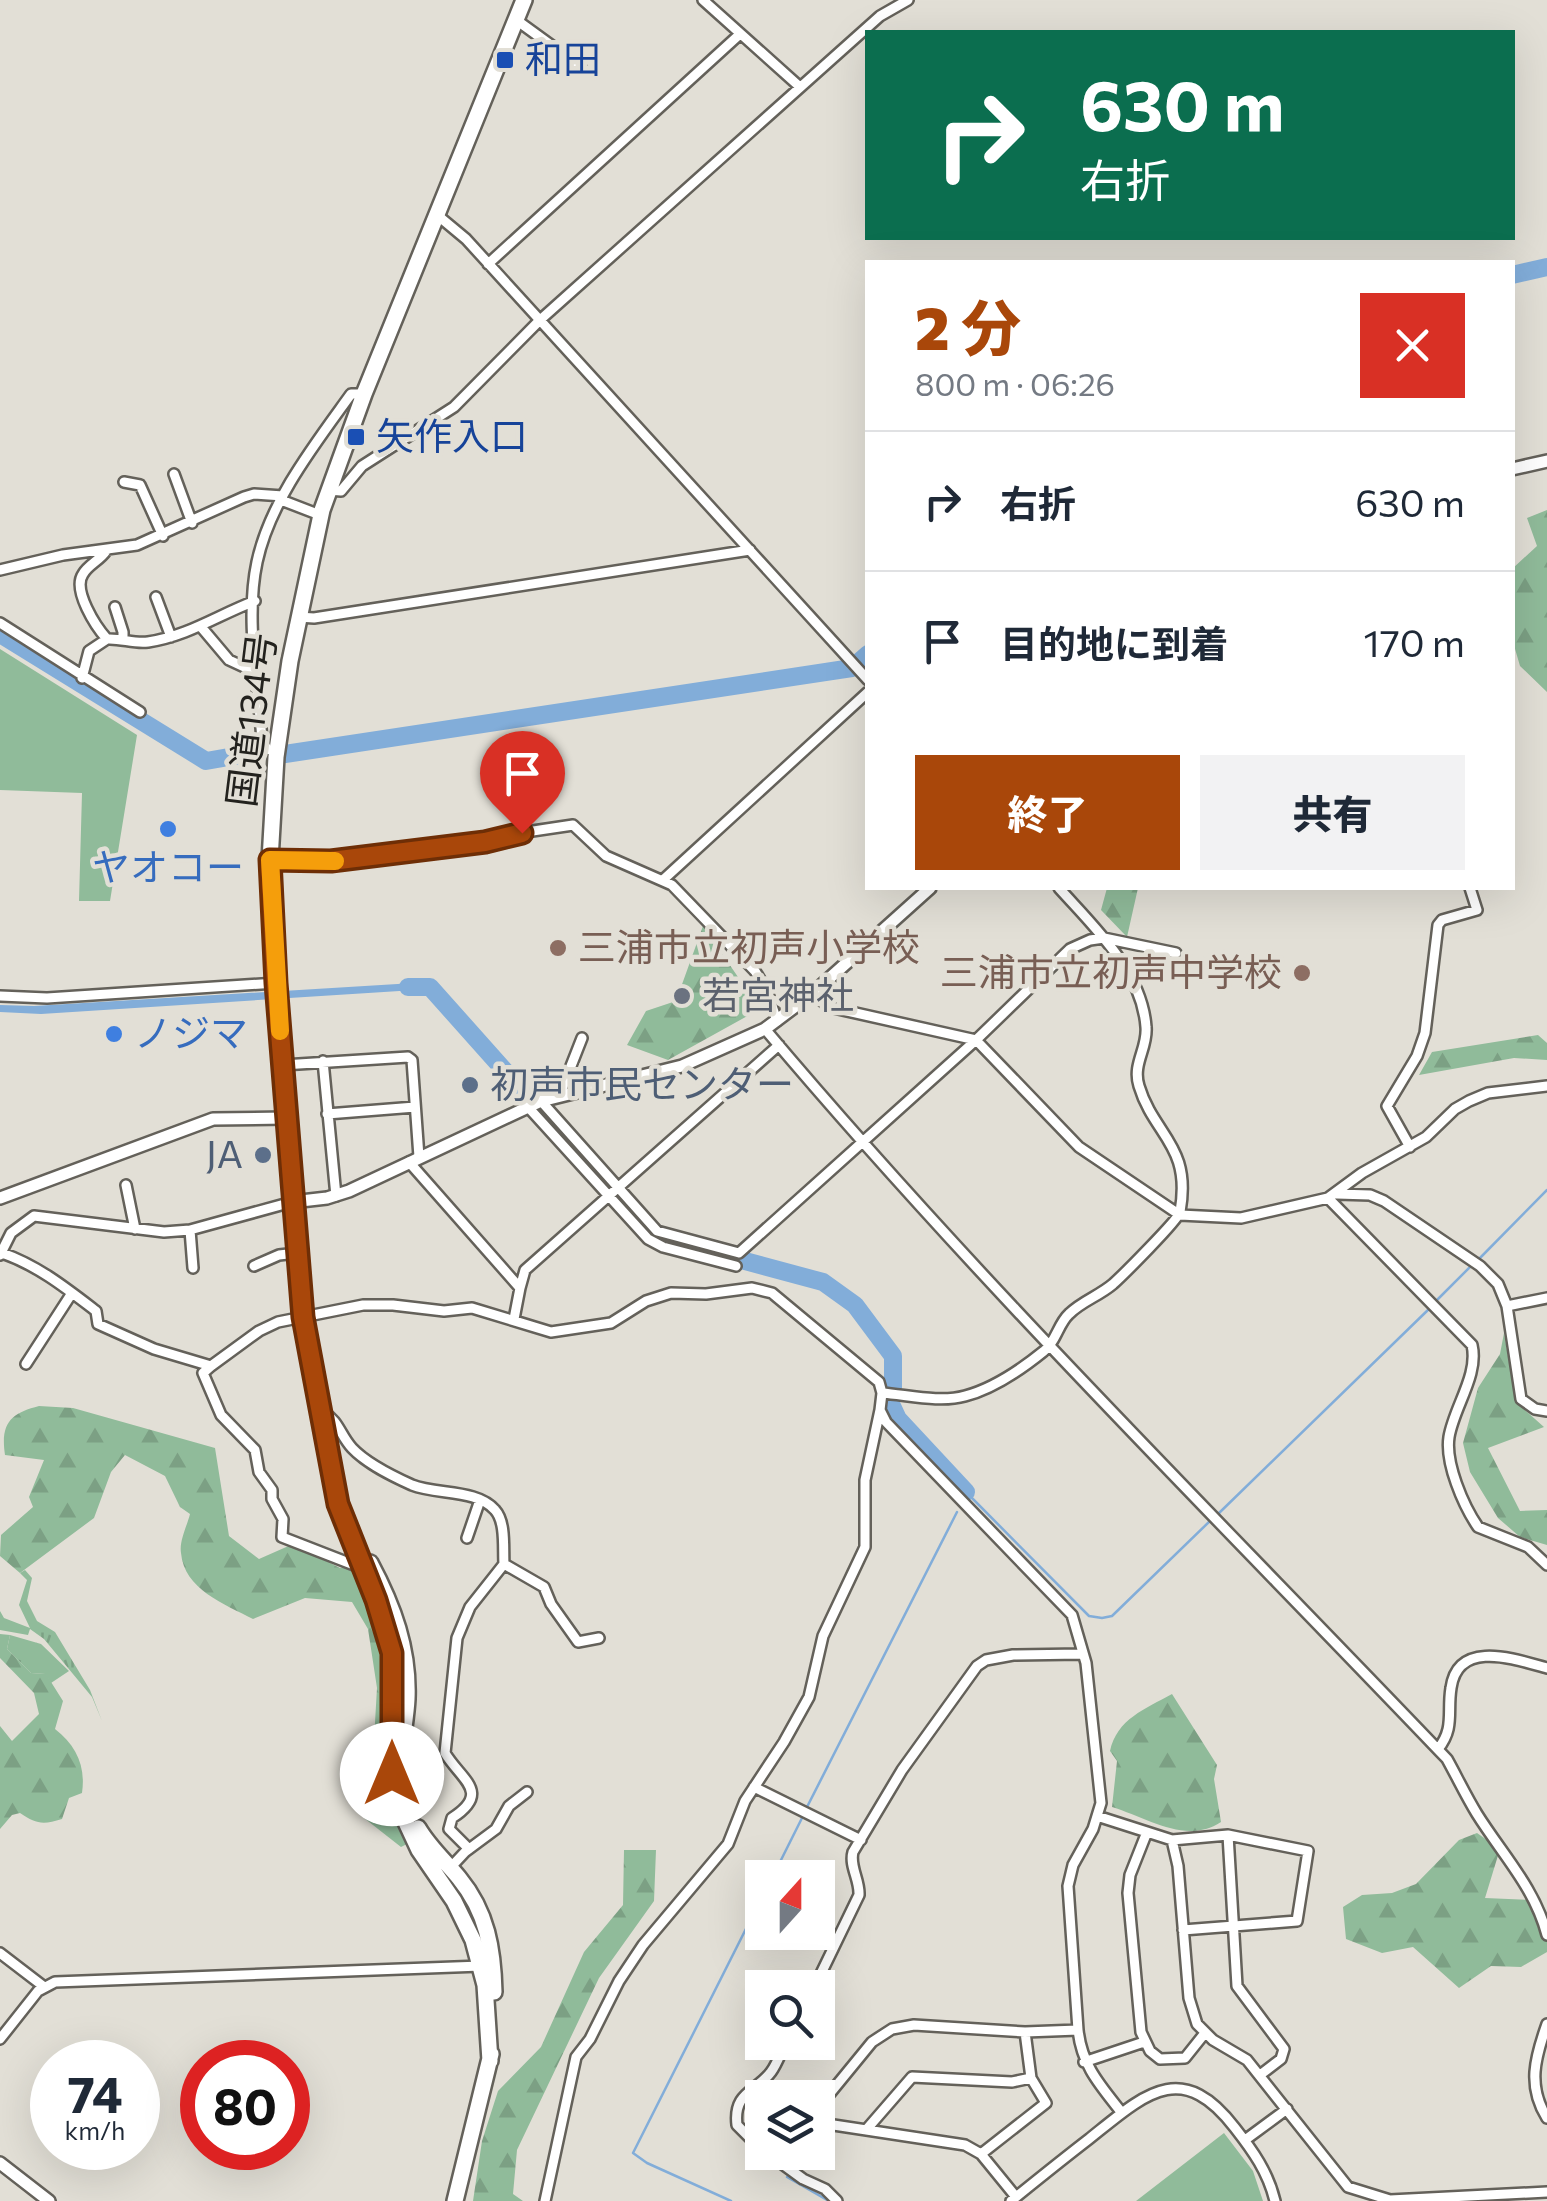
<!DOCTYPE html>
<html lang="ja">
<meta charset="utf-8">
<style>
:root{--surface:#fff;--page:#f2f2f3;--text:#1f2937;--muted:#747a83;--line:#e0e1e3;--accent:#a9470a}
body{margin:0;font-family:Commissioner,"Noto Sans JP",sans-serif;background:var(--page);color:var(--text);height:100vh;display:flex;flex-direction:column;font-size:38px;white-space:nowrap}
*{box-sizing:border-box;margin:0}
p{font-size:32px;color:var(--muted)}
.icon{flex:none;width:55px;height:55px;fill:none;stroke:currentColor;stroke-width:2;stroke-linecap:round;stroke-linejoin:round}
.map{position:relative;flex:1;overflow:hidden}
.side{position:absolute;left:865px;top:260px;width:650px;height:630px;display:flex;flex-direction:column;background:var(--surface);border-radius:0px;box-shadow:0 10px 40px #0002}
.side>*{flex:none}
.top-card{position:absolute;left:865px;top:30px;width:650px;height:210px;border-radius:0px;box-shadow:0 10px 40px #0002;background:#0b6e4f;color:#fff;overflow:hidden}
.needle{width:65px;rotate:21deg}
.fabs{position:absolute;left:745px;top:1860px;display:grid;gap:20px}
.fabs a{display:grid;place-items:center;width:90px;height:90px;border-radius:0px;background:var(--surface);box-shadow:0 10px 40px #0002;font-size:50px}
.speed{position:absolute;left:30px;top:2040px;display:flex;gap:20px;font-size:50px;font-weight:700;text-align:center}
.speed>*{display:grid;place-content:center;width:130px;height:130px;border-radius:50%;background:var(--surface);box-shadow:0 10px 40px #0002;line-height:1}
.speed small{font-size:25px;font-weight:400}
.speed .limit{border:15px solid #d22;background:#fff;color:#111}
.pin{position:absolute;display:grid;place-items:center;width:85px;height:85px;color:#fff;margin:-102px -42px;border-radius:50% 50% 50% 0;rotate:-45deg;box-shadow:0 0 10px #0007}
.pin .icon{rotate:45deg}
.me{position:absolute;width:110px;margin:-55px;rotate:0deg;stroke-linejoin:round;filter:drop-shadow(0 0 8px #0008)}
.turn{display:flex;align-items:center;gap:35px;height:210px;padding:0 50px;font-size:45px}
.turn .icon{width:130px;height:130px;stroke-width:2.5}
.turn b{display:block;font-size:70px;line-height:85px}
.round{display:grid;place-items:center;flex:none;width:105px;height:105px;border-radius:0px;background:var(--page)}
.overview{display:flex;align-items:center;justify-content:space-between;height:170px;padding:0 50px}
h1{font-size:60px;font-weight:800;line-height:75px;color:var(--accent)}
.button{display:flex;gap:20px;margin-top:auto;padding:20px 50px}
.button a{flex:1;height:115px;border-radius:0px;background:var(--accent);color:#fff;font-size:40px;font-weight:800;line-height:115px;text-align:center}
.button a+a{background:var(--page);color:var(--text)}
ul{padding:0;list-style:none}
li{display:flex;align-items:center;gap:30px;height:140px;padding:0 50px;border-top:2px solid var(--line)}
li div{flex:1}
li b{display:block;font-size:38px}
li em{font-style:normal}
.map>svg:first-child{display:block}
.grass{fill:url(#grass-tufts)}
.forest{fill:url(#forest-firs)}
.green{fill:#90bb9a}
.water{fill:#82add9}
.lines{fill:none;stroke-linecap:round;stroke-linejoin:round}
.stream{stroke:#82add9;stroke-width:2.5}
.river{stroke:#82add9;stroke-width:18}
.street-casing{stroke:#64615a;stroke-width:14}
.secondary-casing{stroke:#64615a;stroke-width:16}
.highway-casing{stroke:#64615a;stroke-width:20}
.street{stroke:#fff;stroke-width:9}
.secondary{stroke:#fff;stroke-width:11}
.highway{stroke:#fff;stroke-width:15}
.route-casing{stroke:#6e2e06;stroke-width:25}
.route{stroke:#a9470a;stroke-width:18}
.slow{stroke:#f59e0b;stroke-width:18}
.transit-dot{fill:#1a4fb4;stroke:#e2dfd6;stroke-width:4}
.shop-dot{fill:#3f7fe0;stroke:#e2dfd6;stroke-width:4}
.education-dot{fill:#8d6e63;stroke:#e2dfd6;stroke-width:4}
.worship-dot{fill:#6b7280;stroke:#e2dfd6;stroke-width:4}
.service-dot{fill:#5c6f8a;stroke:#e2dfd6;stroke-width:4}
.labels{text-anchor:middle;stroke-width:9;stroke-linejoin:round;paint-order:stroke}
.transit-label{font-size:38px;fill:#164399;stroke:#e2dfd6;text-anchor:start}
.street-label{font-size:38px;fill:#23221e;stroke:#e2dfd6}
.shop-label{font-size:38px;fill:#366cbe;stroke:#e2dfd6}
.education-label{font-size:38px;fill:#785e54;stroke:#e2dfd6;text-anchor:start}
.worship-label{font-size:38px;fill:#5b616d;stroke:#e2dfd6;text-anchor:start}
.service-label{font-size:38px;fill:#4e5e75;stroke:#e2dfd6;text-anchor:start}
</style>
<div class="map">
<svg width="1547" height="2201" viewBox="0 0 1547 2201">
<defs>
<pattern id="grass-tufts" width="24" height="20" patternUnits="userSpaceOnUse" patternTransform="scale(2.5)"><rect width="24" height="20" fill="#90bb9a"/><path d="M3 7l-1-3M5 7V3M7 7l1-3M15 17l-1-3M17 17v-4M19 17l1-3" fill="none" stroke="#7ca084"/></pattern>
<pattern id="forest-firs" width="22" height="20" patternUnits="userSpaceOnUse" patternTransform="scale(2.5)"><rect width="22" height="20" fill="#90bb9a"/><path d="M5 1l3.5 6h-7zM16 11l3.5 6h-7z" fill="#7ca084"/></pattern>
</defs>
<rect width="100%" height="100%" fill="#e2dfd6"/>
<!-- grass -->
<path class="grass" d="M25,1570L32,1578L27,1601L37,1621L55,1632L90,1690L102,1721L92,1697L44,1639L30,1629L28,1635L0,1630V1611L4,1618L30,1628L19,1605L27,1580L20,1573Z
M10,1635L41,1644L69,1671L51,1683L45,1674L31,1673L7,1649Z"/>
<!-- forest -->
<path class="forest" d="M1547,510V692L1520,666L1513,642L1512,569L1537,546L1527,518Z
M1107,888H1138L1127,937L1101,910Z
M703,926L760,1009L668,1060L627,1045L646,1011L676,1001Z
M1538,1035L1547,1043V1060L1514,1058L1419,1075L1432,1052Z
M1504,1333L1516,1402L1544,1427L1488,1448L1520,1511L1547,1510V1545L1520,1537L1498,1518L1470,1472L1463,1443L1478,1388L1500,1354Z
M39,1406L73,1408L215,1448L229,1536L259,1559L293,1544L340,1568L350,1566L371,1604L382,1655L380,1764L388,1804L407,1844L401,1847L364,1818L358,1793L373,1757L377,1688L368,1629L352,1602L305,1598L253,1619C224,1604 184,1589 181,1553C179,1541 187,1526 190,1514L180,1507L165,1476L125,1455L111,1472L94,1518L20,1573L0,1556L1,1535L33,1507L29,1497L44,1460L5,1455C0,1422 12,1413 39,1406Z
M0,1634L10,1635L7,1649L31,1673L46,1674L63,1701L55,1729C76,1745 86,1766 82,1793L69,1798L62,1819C43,1825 36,1824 20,1813L12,1815L0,1829V1726L12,1741L39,1714L34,1693L0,1658Z
M1172,1694L1217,1765L1214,1779L1221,1822C1186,1845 1148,1818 1112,1807L1117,1761L1110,1751C1117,1719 1145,1709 1172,1694Z
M1477,1833L1500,1849L1485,1898L1534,1900L1547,1930V1952L1521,1967L1491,1966L1459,1988L1413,1947L1382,1953L1346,1939L1343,1907L1362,1895L1392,1893L1416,1884L1459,1840Z
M624,1850H656L654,1901L599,1978L517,2150L513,2194L523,2201H473L482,2141L498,2091L541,2047L584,1952L623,1905Z"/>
<!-- green -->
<path class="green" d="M0,649L137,735L110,901H79L82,793L0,790Z
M1224,2133L1253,2171L1263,2201H1136Z"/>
<!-- water -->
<path class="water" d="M414,983L430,985L431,989L41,1014L0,1012V1005L34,1006Z"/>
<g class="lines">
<!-- stream -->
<path class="stream" d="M1478,1260L1547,1190
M1435,1302L1472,1265
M965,1494L966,1492L1089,1616L1102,1618L1112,1616L1211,1520
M1217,1515L1430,1308
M806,1809L957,1512
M772,1878L803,1816
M787,2177L829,2201
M731,2201L647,2163L633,2153L762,1897"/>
<!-- river -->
<path class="river" d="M1512,275L1547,267
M0,634L206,761L257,752
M285,754L852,668L868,654
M408,987H430L652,1236L823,1282L855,1305L893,1356V1389
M892,1406L898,1419L966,1492"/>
<defs>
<path id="street" d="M703,0L800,87
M515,19L581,67
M436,214L466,239L868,680
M488,264L740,34
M174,474L192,523
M124,482L140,485L163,536
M328,490L341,491L362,466L454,407L540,320L880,16L908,0
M281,500L320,515
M106,551C100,560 88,565 83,574C72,590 96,627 107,639
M0,570L63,555L137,545L244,497L254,494L283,496
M156,597L171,637
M115,607L123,632V640
M298,617L314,618L750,550
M0,623L140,712
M202,628L229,660L257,673
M82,678L89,651L107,639C121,638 134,644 148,642C188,636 218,615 255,601
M277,752L267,749L262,740C258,684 245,618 257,562C270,501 315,444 351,394H364
M270,860L331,861L485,843L506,835L573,825L606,856L672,885L755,971L767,991L777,1021
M664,879L868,692
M813,993L829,1007L976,1040L1079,1147L1180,1215L1241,1218L1328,1198L1362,1173L1426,1137L1455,1109L1469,1101L1488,1093L1547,1086
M0,996L47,998L276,983
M765,1029C980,1284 1217,1518 1447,1759C1457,1777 1466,1796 1477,1814C1502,1854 1535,1888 1547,1935
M323,1061L336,1196
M283,1065L408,1057L412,1060L419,1157
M560,1094L582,1038
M541,1101L657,1231L739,1253L976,1040L1070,949L1090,940L1104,938L1176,953
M528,1107L648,1239L663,1247L736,1266
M327,1114L415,1107
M1410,1147L1387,1106L1417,1056L1425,1033L1438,925L1442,920L1477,910L1470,888
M409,1162L520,1288L514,1319
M126,1185L135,1229
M1337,1194L1370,1195L1384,1201L1480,1266L1498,1284L1507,1306L1521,1399L1535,1409L1547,1411
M1328,1198L1472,1345C1479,1375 1454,1407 1449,1437C1445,1463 1463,1505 1478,1527L1528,1547L1547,1565
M190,1230L193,1268
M2,1253C37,1265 66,1288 96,1311L98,1324L154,1349L211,1366L259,1331L278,1322L363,1305H393L444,1311L472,1308L551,1332L611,1323L646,1301L671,1293L706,1294L752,1288L772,1293L879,1382L882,1393L880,1410L865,1480V1547L823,1636L809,1697L784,1742L745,1801L728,1844L643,1945L619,1981L590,2039L576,2057L545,2201
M0,1255L11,1233L34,1216L164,1232L190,1230L292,1202
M254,1266L279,1255L297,1253
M520,1288L525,1270L779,1045
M1507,1306L1547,1298
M26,1364L72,1293
M211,1366L203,1373L221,1415L255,1450L259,1472L272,1490V1499L283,1519L282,1537L354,1565L360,1564
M882,1393C908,1395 940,1403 965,1396C992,1389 1023,1368 1044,1351C1056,1342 1058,1324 1069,1314C1082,1301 1099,1296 1113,1284C1123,1275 1178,1220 1180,1212C1192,1145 1154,1136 1139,1086C1132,1064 1148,1048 1146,1027C1142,971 1094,927 1059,888
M880,1410L886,1422L1072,1615L1086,1663L1101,1803L1093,1829L1073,1865L1068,1886L1078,2030C1082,2066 1100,2085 1122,2113
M323,1412C339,1421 340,1435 352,1448C367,1464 392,1476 412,1485C437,1495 477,1489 495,1510C506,1522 503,1548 504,1564L470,1607L457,1638L445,1753C461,1780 492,1792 452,1818L449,1829L469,1849
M467,1538L480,1500
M504,1564L544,1587L551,1604L578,1642L599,1638
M1438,1749C1455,1728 1447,1712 1451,1688C1458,1638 1517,1660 1547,1668
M754,1787L861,1840
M1097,1816L1172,1840L1228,1835L1308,1851L1297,1921L1183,1930
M1147,1832L1130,1875L1128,1893L1141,2032L1150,2051L1160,2059L1185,2058L1205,2033
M1228,1835L1237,1986L1284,2049L1281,2059L1260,2075
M1172,1840L1178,1866L1189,1998L1197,2024L1213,2040L1247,2060L1348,2187L1390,2200L1547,2192
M450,1868L465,1852L496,1829L509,1806L527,1792
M0,1953L43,1986
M814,1988L859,1895C860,1880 849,1866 853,1852L902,1770L977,1666L986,1660L1013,1655L1081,1654
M1547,2024C1535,2058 1527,2086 1547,2118
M0,2039L38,1991L55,1982L481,1966
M1084,2062L1144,2042
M818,2108L872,2042L892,2029L914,2025L1025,2032L1078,2030
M818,2117L827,2124L965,2145L981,2154L1016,2197
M866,2130L912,2077L1012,2082L1031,2078
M1245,2140L1287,2109
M762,2150L737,2125C733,2092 756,2092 771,2072C777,2064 781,2052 786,2042
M766,2152L803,2179L825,2189L837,2201
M981,2154L1046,2103L1031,2078L1025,2032
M1011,2201C1037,2180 1063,2159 1089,2139C1143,2096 1181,2057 1235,2128C1253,2151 1268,2172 1275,2201"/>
<path id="secondary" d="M1512,469L1547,461
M0,1198L213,1119L286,1118
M292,1202L327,1198L349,1191L541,1101L682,1066L765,1029L813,993L930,888
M0,2163L49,2201"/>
<path id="highway" d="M370,1563C393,1606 409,1649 407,1699C406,1720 401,1741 401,1762
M418,1828C429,1847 445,1861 459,1878C487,1912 493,1949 494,1992
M490,2061L485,1985L473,1940L454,1901L419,1850L398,1805L392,1774V1653L376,1600L338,1504L303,1317L276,983L270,860L276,757L290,661L322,510L364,394L524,0
M455,2201L491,2054"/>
</defs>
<!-- street casing -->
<use href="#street" class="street-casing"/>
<!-- secondary casing -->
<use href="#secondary" class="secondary-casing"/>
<!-- highway casing -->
<use href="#highway" class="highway-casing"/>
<!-- street -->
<use href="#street" class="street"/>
<!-- secondary -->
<use href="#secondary" class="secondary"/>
<!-- highway -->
<use href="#highway" class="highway"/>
</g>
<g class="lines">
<defs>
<path id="route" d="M392,1774V1653L376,1600L338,1504L303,1317L276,983L270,860L331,861L485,842L522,833"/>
</defs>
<!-- route casing -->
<use href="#route" class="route-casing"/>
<!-- route -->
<use href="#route" class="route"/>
<!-- slow -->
<path class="slow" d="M280,1031L270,860L335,861"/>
</g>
<!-- markers -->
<g class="transit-dot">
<rect x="495" y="50" width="20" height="20" rx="5"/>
<rect x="346" y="427" width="20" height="20" rx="5"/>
</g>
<g class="shop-dot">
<circle cx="168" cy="829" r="10"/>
<circle cx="114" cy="1034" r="10"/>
</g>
<g class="education-dot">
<circle cx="558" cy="948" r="10"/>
<circle cx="1302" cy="973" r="10"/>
</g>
<circle class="worship-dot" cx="682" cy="996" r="10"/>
<g class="service-dot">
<circle cx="470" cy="1085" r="10"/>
<circle cx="263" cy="1155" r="10"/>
</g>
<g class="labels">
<!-- transit labels -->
<g class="transit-label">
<text x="525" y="73">和田</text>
<text x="376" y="450">矢作入口</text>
</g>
<!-- street labels -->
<g class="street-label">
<text transform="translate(252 720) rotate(-83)" y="13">国道134号</text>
</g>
<!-- shop labels -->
<g class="shop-label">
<text x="168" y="881">ヤオコー</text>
<text x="134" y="1047" text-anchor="start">ノジマ</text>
</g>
<!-- education labels -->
<g class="education-label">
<text x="578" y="961">三浦市立初声小学校</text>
<text x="1282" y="986" text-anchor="end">三浦市立初声中学校</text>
</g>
<!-- worship labels -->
<g class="worship-label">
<text x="702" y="1009">若宮神社</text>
</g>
<!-- service labels -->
<g class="service-label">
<text x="490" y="1098">初声市民センター</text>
<text x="243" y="1168" text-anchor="end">JA</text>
</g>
</g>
</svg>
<div class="fabs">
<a><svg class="needle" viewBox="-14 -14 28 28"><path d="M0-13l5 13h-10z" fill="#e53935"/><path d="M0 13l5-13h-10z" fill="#747a83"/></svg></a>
<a><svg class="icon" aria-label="search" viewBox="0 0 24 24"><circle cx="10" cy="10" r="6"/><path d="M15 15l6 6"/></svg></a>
<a><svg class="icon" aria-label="layers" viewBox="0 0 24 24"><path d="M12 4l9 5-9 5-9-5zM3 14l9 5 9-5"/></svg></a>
</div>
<div class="speed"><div>74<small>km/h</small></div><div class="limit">80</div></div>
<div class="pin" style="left:522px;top:833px;background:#d93025"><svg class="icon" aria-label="arrive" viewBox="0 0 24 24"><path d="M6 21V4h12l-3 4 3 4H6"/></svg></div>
<svg class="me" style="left:392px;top:1774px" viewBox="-20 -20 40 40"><circle r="19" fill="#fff"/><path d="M0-13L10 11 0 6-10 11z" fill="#a9470a"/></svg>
<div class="top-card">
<div class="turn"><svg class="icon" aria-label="right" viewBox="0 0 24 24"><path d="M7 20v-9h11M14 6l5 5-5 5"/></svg><div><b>630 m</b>右折</div></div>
</div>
<section class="side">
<div class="overview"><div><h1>2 分</h1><p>800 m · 06:26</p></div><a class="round" style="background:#d93025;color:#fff"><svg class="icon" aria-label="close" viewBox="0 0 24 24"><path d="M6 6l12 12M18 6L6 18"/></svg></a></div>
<ul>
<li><svg class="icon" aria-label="right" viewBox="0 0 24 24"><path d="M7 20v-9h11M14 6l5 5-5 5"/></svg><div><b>右折</b></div><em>630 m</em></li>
<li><svg class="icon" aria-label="arrive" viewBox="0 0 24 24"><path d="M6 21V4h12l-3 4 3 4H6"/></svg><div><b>目的地に到着</b></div><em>170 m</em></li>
</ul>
<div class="button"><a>終了</a><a>共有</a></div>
</section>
</div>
